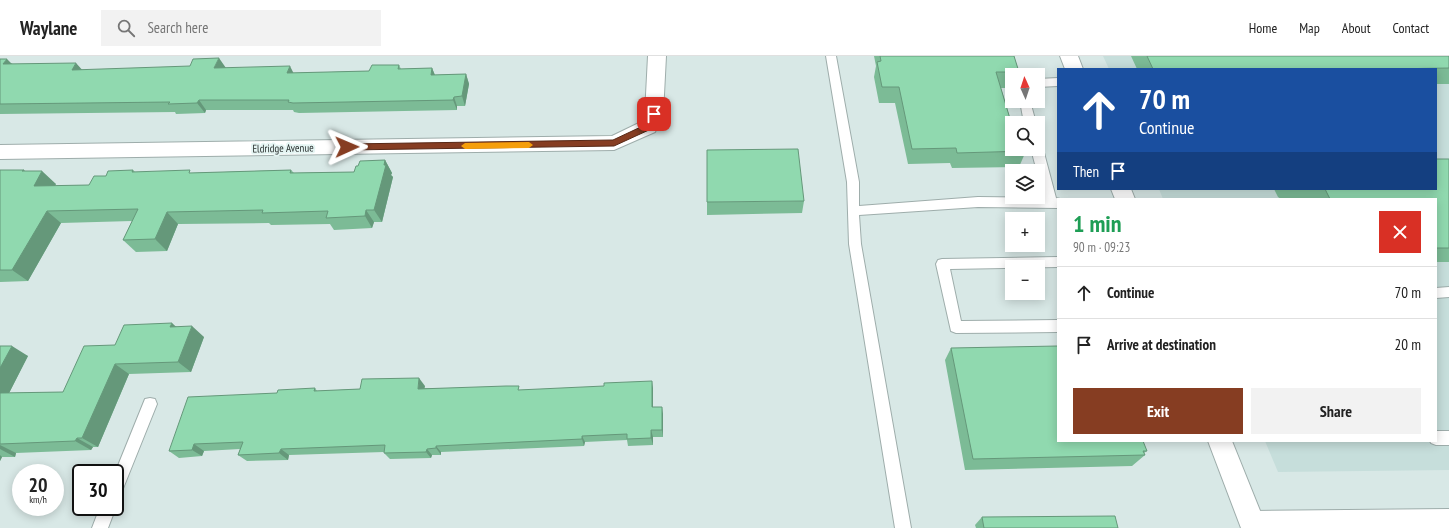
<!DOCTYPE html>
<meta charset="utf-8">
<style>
:root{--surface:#fff;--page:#f2f2f2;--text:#222;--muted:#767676;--line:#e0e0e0;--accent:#863d22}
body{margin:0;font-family:"PT Sans Narrow",sans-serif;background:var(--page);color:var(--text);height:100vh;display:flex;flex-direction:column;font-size:15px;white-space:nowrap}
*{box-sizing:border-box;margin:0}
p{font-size:13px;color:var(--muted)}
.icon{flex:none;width:22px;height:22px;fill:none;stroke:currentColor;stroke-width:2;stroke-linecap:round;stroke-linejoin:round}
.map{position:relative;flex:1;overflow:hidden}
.sheet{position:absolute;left:1057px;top:142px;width:380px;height:244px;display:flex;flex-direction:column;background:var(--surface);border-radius:0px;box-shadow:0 2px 10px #0003}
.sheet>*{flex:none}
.banner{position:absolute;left:1057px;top:12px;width:380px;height:122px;border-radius:0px;box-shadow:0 2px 10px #0003;background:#1a4fa0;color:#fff;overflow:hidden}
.needle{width:26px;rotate:357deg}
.fabs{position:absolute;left:1005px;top:12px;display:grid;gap:8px}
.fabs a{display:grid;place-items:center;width:40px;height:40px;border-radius:0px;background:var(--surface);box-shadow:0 2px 10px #0003;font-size:20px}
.speed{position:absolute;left:12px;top:408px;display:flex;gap:8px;font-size:20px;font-weight:700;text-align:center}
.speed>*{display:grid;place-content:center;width:52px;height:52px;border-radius:50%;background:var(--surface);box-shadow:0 2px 10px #0003;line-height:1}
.speed small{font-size:10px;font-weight:400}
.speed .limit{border:2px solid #111;border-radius:6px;background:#fff;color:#111}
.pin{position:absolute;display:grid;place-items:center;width:34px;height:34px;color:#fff;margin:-17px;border-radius:8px;box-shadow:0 2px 6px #0006}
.me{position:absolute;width:44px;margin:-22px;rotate:89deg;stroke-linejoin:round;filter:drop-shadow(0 0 3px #0008)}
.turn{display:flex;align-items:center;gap:14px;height:84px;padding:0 16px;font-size:18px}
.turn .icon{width:52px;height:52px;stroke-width:2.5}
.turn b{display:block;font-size:28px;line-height:34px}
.then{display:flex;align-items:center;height:38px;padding:0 16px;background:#0003;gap:8px;font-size:15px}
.round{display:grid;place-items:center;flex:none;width:42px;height:42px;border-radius:0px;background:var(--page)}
.overview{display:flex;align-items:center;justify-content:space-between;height:68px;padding:0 16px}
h1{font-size:24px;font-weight:800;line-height:30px;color:#1e9e55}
.primary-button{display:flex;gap:8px;margin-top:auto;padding:8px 16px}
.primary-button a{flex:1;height:46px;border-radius:0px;background:var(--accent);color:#fff;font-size:16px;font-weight:800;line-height:46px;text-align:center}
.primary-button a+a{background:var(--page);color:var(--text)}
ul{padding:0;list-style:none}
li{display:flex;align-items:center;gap:12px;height:52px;padding:0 16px;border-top:1px solid var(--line)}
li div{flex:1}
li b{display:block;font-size:15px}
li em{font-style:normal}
header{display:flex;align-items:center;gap:24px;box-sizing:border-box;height:56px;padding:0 20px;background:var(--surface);border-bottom:1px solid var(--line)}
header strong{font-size:19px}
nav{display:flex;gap:22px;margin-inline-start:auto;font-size:14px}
.search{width:280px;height:36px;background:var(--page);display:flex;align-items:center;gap:10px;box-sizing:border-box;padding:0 14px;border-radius:0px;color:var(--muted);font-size:15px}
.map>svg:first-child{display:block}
.built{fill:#c6dedb}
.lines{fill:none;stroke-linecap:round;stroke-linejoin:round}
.service-casing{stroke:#9eadab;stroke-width:2}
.minor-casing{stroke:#9eadab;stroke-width:2}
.secondary-casing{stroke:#9eadab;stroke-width:2}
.service{fill:#fff;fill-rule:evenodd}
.minor{fill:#fff;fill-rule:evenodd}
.secondary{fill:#fff;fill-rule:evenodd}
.wall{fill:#7cbb96}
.shaded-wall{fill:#65987a}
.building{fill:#90d9af;stroke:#65987a}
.route{fill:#863d22;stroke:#572816}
.slow{fill:#f59e0b}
.labels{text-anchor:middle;stroke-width:4;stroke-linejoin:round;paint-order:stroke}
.street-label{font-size:11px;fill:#292f2e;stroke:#e5f5f3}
</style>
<header>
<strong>Waylane</strong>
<div class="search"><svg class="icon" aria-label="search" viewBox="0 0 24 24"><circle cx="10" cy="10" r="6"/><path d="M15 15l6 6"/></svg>Search here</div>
<nav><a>Home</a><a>Map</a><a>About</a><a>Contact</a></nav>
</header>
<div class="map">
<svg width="1449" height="472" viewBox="0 0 1449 472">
<rect width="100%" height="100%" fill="#d8e8e6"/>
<!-- built -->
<path class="built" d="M1103,0H1449V414L1278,416L1265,385H1436V143H1163L1159,133H1436V13H1109Z"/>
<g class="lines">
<defs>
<path id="service" d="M826,0H836L859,126V150L978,141L1044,142L1031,93H1038V89L1041,90L1043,93L1056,142L1060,143H1058V152L978,151L859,159L861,188L911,472H895L849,188L847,126Z
M1058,22V30L1038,31V23Z
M1020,45H1030L1036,67H1024Z
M1058,201V211L950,213L961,265L1058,264V276L956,277L951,275L936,208L938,204L942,203Z
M1449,231V241L1436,242V232Z
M150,342L155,343L157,348L120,440L115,442V417L145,343Z
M1436,375H1449V389H1436L1431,387L1430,385H1436Z
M115,449L116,451L108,472H92L100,451H115Z"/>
<path id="minor" d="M648,0H666L663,58L655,76L614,94L0,103V89L612,80L641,66L645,58Z
M1449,453V472H1242L1240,468L1244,459L1253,455Z"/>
<path id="secondary" d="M1060,0H1078L1083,13H1065Z
M1111,133H1131L1135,143H1115Z
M1208,385H1232L1267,472H1241Z"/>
</defs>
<!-- service casing -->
<use href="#service" class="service-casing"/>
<!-- minor casing -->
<use href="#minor" class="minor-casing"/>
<!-- secondary casing -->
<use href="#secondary" class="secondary-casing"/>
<!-- service -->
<use href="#service" class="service"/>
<!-- minor -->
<use href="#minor" class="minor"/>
<!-- secondary -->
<use href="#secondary" class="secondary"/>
</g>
<!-- wall -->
<path class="wall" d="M874,0H1014L1019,16L1017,19H1012V32H1001L1011,66L1026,95L1019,111L952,112L950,107L908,108L895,47H879L874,21L876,10Z
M1131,0H1449V28H1436V13H1137Z
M0,3L13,8L82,14L226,12L293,17L369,15L399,9L401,13L432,12L435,19L466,18L469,28L465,50H457V54L299,57L294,56L293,54H206L205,57L176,58L175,56L0,58Z
M1449,103V206H1436V143H1281L1278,141L1274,133H1436Z
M385,104L392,117L391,119L393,121L382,166H374L372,172L334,174L330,168L271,169L269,167L178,168L167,195L136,196L123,184L132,165L61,167L28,225L0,226V114L26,115L56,128L54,130L89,129L106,120L133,114L135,116L192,117L291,114L294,117L354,116L358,110Z
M804,145L802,157L707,159V146Z
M175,270L204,281L191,316L129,318L98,391H93L91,394L16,397L15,401H2L0,405V290L28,300L9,337L63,336L115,289Z
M951,292L1147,395L1144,397L1145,399L1132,410L965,414L945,304Z
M425,330L424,332L521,334L653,332V351L663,358V381H653V389L628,390L627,384L585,386L584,390L441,396V399H432L431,402L390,403L384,397V396L289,399L288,404L247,405L238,399L240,393L204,395L202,400L179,402L169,395L277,337L315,332L317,335Z
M982,461L1118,472H976L975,469Z"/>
<!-- shaded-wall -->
<path class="shaded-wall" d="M219,2L226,12H214Z
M7,3L17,13L3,8Z
M76,7L85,17L72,14Z
M290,10L295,20L287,17Z
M432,12L436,22L431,19Z
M466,18L469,28L465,50L462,40Z
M454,41L457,50V54L453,44Z
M199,44L206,54L205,57L197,47Z
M385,104L392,117L391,119L393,121L382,166L374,154Z
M24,114L36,125L42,115L56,128L47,143L34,130L22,115Z
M366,154L374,166L372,172L365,160Z
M47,155L61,167L28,225L12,214Z
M167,156L178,168L167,195L155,183Z
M172,267L184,278L170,271Z
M192,270L204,281L191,316L178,306Z
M12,290L28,300L4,347L0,345V312Z
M115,308L129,318L98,391L82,382Z
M419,322L425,330L423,340L418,333Z
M652,325L653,332V358L652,351Z
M662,351L663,358V381L662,374Z
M651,374L653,381V389L651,382Z
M582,380L585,386L584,390L582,383Z
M77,382L93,391L91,394L75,385Z
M194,388L204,395L202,400L192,394Z
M0,389L16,397L15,401L0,393Z
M436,390L441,396V399L436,392Z
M281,393L289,399L288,404L279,397Z
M427,393L432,399L431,402L426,396Z
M0,399L2,401L0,405Z"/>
<!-- building -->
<path class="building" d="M880,0H1014L1019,16H996L1011,66H1016L1017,67H1012V93H1025L1026,95L957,97L956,92L912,93L899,31H882L877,6L881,5Z
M1147,0H1449V12L1387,13H1153Z
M219,2L214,12L290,10L287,17L369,15L372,9H399L398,13L432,12L431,19L466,18L462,40L454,41L453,44L293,47L288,46L289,44H199L197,47L168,48L170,46L0,48V3H7L3,8L76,7L72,14L190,10L193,3Z
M798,93L804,145L707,146V94Z
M1436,103H1449V192H1436V143H1330L1325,133H1436Z
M385,104L384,109H386L374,154H366L365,160L326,162L328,155L262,157L263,154L167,156L155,183L123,184L138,153L47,155L12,214H0V114H24L22,115H42L34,130L89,129L94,120H106L108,115L133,114L132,116L190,114L189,117L291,114L290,117L354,116L356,110H358L360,105Z
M172,267L170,271L192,270L178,306L115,308L82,382H77L75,385L0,388V337L63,336L84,290L115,289L124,269Z
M0,290H12L0,312Z
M1058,290V385H1143L1147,395H1143L1145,399L973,403L951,292Z
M419,322L418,333L506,330H519L518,334L604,330V327L652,325V351H662V374H651V382L627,383V378L582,380V383L436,390V392L427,393L426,396L384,397L385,389L281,393L279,397L238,399L243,386L194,388L192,394L169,395L188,341L277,337L278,334L315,332L314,335L360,333L362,323Z
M1115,460L1118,472H984L982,461Z"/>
<!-- route -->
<path class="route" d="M654,55L658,58L651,73L614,90L347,94L343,91L347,88L613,84L645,69L651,56Z"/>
<!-- slow -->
<path class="slow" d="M529,86L533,89L529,92L465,93L461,90L465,87Z"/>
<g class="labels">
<!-- street labels -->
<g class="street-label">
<text transform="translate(283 92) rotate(-1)" y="4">Eldridge Avenue</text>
</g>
</g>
</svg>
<div class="fabs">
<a><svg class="needle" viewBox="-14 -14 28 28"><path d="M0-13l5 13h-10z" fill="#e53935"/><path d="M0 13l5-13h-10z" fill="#767676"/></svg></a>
<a><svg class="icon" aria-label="search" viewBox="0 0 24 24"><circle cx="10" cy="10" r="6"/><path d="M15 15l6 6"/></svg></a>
<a><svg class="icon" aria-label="layers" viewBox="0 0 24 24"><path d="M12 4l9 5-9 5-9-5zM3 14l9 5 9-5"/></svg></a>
<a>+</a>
<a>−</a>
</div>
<div class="speed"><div>20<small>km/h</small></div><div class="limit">30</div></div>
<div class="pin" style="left:654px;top:58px;background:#d93025"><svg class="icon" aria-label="arrive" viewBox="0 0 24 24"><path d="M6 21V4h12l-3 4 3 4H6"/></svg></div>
<svg class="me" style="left:347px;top:91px" viewBox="-20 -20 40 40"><path d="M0-17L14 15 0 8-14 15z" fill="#863d22" stroke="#fff" stroke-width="4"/></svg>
<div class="banner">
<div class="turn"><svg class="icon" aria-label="ahead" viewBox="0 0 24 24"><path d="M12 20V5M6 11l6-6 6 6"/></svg><div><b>70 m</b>Continue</div></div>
<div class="then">Then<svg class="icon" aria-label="arrive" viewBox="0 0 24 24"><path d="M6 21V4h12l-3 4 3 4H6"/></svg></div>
</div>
<section class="sheet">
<div class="overview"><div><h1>1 min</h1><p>90 m · 09:23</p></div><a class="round" style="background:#d93025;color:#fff"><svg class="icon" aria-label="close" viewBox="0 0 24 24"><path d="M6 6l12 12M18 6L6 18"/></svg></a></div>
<ul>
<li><svg class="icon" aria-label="ahead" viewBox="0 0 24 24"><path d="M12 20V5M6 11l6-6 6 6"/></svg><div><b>Continue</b></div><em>70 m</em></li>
<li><svg class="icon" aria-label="arrive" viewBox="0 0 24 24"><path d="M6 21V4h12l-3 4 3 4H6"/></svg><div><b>Arrive at destination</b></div><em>20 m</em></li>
</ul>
<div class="primary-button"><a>Exit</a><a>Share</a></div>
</section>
</div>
